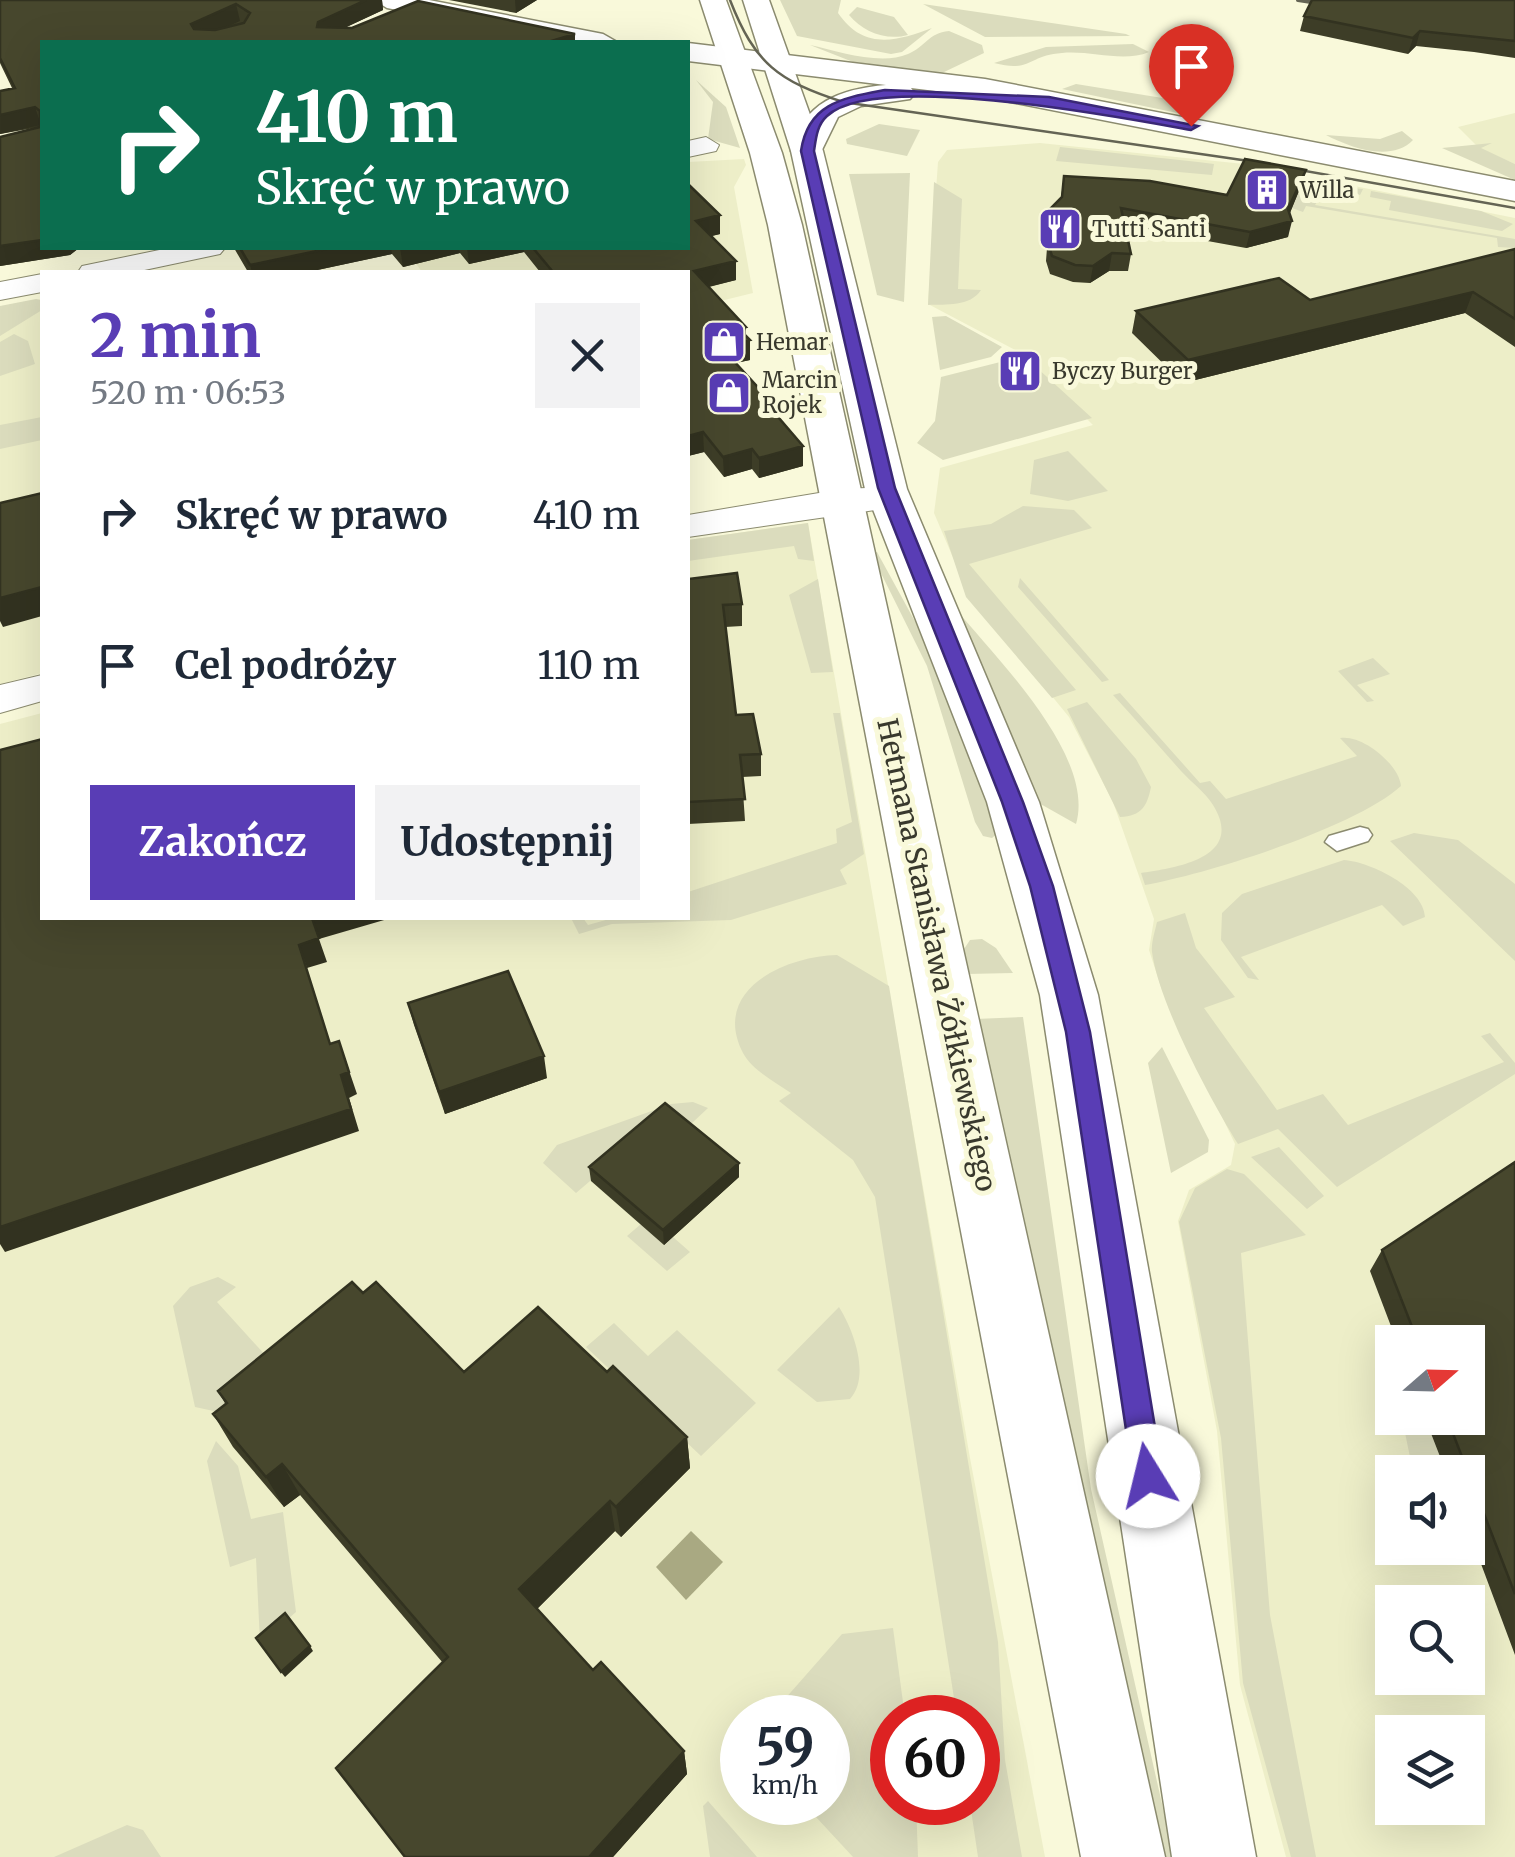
<!DOCTYPE html>
<html lang="pl">
<meta charset="utf-8">
<style>
:root{--surface:#fff;--page:#f2f2f3;--text:#1f2937;--muted:#747a83;--accent:#593db5}
body{margin:0;font-family:Merriweather,serif;background:var(--page);color:var(--text);height:100vh;display:flex;flex-direction:column;font-size:38px;white-space:nowrap}
*{box-sizing:border-box;margin:0}
p{font-size:32px;color:var(--muted)}
.icon{flex:none;width:55px;height:55px;fill:none;stroke:currentColor;stroke-width:2;stroke-linecap:round;stroke-linejoin:round}
.map{position:relative;flex:1;overflow:hidden}
.drawer{position:absolute;left:40px;top:270px;width:650px;height:650px;display:flex;flex-direction:column;background:var(--surface);border-radius:0px;box-shadow:0 10px 40px #0002}
.drawer>*{flex:none}
.top-card{position:absolute;left:40px;top:40px;width:650px;height:210px;border-radius:0px;box-shadow:0 10px 40px #0002;background:#0b6e4f;color:#fff;overflow:hidden}
.needle{width:65px;rotate:70deg}
.buttons{position:absolute;left:1375px;top:1325px;display:grid;gap:20px}
.buttons a{display:grid;place-items:center;width:110px;height:110px;border-radius:0px;background:var(--surface);box-shadow:0 10px 40px #0002;font-size:50px}
.speed{position:absolute;left:720px;top:1695px;display:flex;gap:20px;font-size:50px;font-weight:700;text-align:center}
.speed>*{display:grid;place-content:center;width:130px;height:130px;border-radius:50%;background:var(--surface);box-shadow:0 10px 40px #0002;line-height:1}
.speed small{font-size:25px;font-weight:400}
.speed .limit{border:15px solid #d22;background:#fff;color:#111}
.pin{position:absolute;display:grid;place-items:center;width:85px;height:85px;color:#fff;margin:-102px -42px;border-radius:50% 50% 50% 0;rotate:-45deg;box-shadow:0 0 10px #0007}
.pin .icon{rotate:45deg}
.me{position:absolute;width:110px;margin:-55px;rotate:351deg;stroke-linejoin:round;filter:drop-shadow(0 0 8px #0008)}
.turn{display:flex;align-items:center;gap:35px;height:210px;padding:0 50px;font-size:45px}
.turn .icon{width:130px;height:130px;stroke-width:2.5}
.turn b{display:block;font-size:70px;line-height:85px}
.round{display:grid;place-items:center;flex:none;width:105px;height:105px;border-radius:0px;background:var(--page)}
.overview{display:flex;align-items:center;justify-content:space-between;height:170px;padding:0 50px}
h1{font-size:60px;font-weight:700;line-height:75px;color:var(--accent)}
.action{display:flex;gap:20px;margin-top:auto;padding:20px 50px}
.action a{flex:1;height:115px;border-radius:0px;background:var(--accent);color:#fff;font-size:40px;font-weight:700;line-height:115px;text-align:center}
.action a+a{background:var(--page);color:var(--text)}
ul{padding:0;list-style:none}
li{display:flex;align-items:center;gap:30px;height:150px;padding:0 50px}
li div{flex:1}
li b{display:block;font-size:38px}
li em{font-style:normal}
.map>svg:first-child{display:block}
.built{fill:#edeec8;fill-rule:evenodd}
.green{fill:#dbdcbd}
.water{fill:#a9a982}
.lines{fill:none;stroke-linecap:round;stroke-linejoin:round}
.service-casing{stroke:#8b8b6f;stroke-width:3}
.minor-casing{stroke:#8b8b6f;stroke-width:2}
.tertiary-casing{stroke:#8b8b6f;stroke-width:3}
.primary-casing{stroke:#8b8b6f;stroke-width:3}
.service{fill:#fff;fill-rule:evenodd}
.minor{fill:#fff;fill-rule:evenodd}
.tertiary{fill:#fff;fill-rule:evenodd}
.primary{fill:#fff;fill-rule:evenodd}
.tram{stroke:#646454;stroke-width:2.5}
.rail{stroke:#646454;stroke-width:4}
.wall{fill:#3d3d27}
.shaded-wall{fill:#323220}
.building{fill:#47472d;stroke:#323220;stroke-width:2.5;fill-rule:evenodd}
.route{fill:#593db5;stroke:#3a2876;stroke-width:2.5}
.labels{text-anchor:middle;stroke-width:10;stroke-linejoin:round;paint-order:stroke}
.far-poi-label{font-size:22px;fill:#39392d;stroke:#f9f9da;text-anchor:start}
.street-label{font-size:28px;fill:#39392d;stroke:#f9f9da}
</style>
<div class="map">
<svg width="1515" height="1857" viewBox="0 0 1515 1857">
<rect width="100%" height="100%" fill="#f9f9da"/>
<!-- built -->
<path class="built" d="M1515,113V164L1479,148L1458,127Z
M1040,143L1244,164L1515,218V1857H1286L1240,1685L1217,1431L1178,1221L1189,1190L1231,1165L1235,1144L1162,990L1149,950L1154,919L1113,802L1069,717L969,595L934,513L940,468L1093,425L1019,352L928,304L938,162L947,150ZM1392,1342H1468V1418H1392ZM1392,1472H1468V1548H1392ZM1392,1602H1468V1678H1392ZM1392,1732H1468V1808H1392Z
M744,159L746,165L734,187L753,293L688,309V272H422L405,248H688V162Z
M42,305V673L0,684V314Z
M808,523L970,1458L1045,1857H0V724L42,713V918H688V540ZM742,1718H828V1802H742ZM892,1718H978V1802H892Z"/>
<!-- green -->
<path class="green" d="M780,0H841L838,13C864,51 897,41 932,28L902,52L891,54L797,36Z
M923,4L1126,34L1130,36L985,37Z
M857,7L894,17L908,35C886,41 863,32 849,15Z
M949,31L982,45L984,53L942,73L853,62L810,45C838,51 880,66 908,54C925,47 928,33 949,31Z
M1133,44L1149,52C1123,63 1090,50 1062,53C1028,55 1032,73 994,63L1046,47Z
M696,80L726,107L740,148L708,139L713,102Z
M1076,84L1181,101L1193,110L1182,114L1062,89Z
M879,124L920,130L907,156L847,144L846,139Z
M1402,131L1413,140C1391,163 1349,147 1326,135L1380,139Z
M1492,143L1481,148L1515,164V180L1442,148Z
M1060,147L1198,162L1214,164L1212,175L1056,161Z
M910,173L904,302L877,295L849,174Z
M934,182L962,199L958,289L981,290C970,307 946,304 928,305Z
M1302,184L1363,189L1360,195L1326,189L1315,205L1515,239V248L1498,247L1497,238L1306,206L1303,212L1292,208Z
M1371,191L1481,211L1513,224L1502,231L1389,210L1391,201L1370,197Z
M36,299L42,300V310L0,336V306Z
M946,316L1002,347L991,357L940,370L932,317Z
M14,334L28,341L35,364L0,376V342Z
M1024,356L1092,418L943,460L917,443L935,421L941,377Z
M42,417V440L0,449V425Z
M1068,451L1108,491L1068,501L1030,494L1034,460Z
M1023,506L1074,510L1092,528L969,564L1076,690L1052,698L966,597L944,531L991,524Z
M808,523L814,561L798,559L794,546L688,561V540Z
M877,552L929,647L999,832L992,838L983,836L975,822L927,666L871,553Z
M1020,578L1109,680L1102,682L1018,587Z
M818,579L833,672L811,673L789,595Z
M954,607C995,657 1096,756 1076,824L1037,802Z
M1373,658L1390,674L1357,685L1374,701L1367,702L1338,671Z
M1120,693L1200,783L1210,781L1226,799L1357,756L1340,738C1362,734 1399,764 1401,786C1356,827 1208,874 1145,885L1141,873C1175,868 1246,858 1213,805C1205,792 1191,782 1181,771C1158,745 1136,720 1113,695Z
M1087,702L1136,759L1151,787C1147,806 1142,816 1120,817L1067,709Z
M833,713H840L864,854L840,870L847,884L731,920L612,924L579,934L571,918H583L588,925L613,918H688V892L837,843L836,829L852,822Z
M1414,833L1458,840L1515,884V961L1390,841Z
M1344,860C1371,862 1424,888 1425,917L1403,926L1382,905L1241,957L1259,980L1248,978L1221,940L1222,913L1242,894Z
M1185,913L1196,948L1235,997L1204,1008L1277,1110L1323,1094L1348,1125L1504,1062L1481,1036L1490,1033L1515,1063V1074L1337,1187L1278,1129L1238,1144C1210,1099 1159,1004 1152,952C1151,943 1155,931 1157,922Z
M982,939L996,948L1013,973L967,974L964,949L970,940Z
M837,955L889,986L998,1642L1005,1760L1022,1857H978L970,1803L978,1802V1718L957,1717L875,1197L853,1160L779,1101L791,1093C775,1082 752,1070 743,1053C710,989 787,956 837,955Z
M1023,1017L1091,1489L1174,1857H1160L975,1019Z
M1162,1047L1209,1140L1208,1152L1171,1173L1148,1063Z
M693,1102L708,1108L691,1124L672,1111L576,1193L543,1163L557,1145L671,1104Z
M1279,1147L1324,1196L1307,1209L1251,1157Z
M1227,1169L1244,1174L1306,1235L1241,1253L1270,1615L1316,1857H1291L1243,1683L1221,1438L1179,1222L1195,1188Z
M641,1224L664,1244L673,1237L690,1252L667,1271L627,1236Z
M218,1277L236,1287L217,1302L277,1368L223,1413L195,1407L173,1306L190,1287Z
M839,1307C853,1329 871,1376 850,1399L817,1402L777,1370Z
M614,1323L648,1356L677,1330L756,1403L701,1456L586,1347Z
M1402,1418H1425L1446,1472H1413Z
M216,1441L238,1466L251,1519L283,1512L296,1612L260,1643L256,1558L230,1567L207,1461Z
M893,1628L905,1717L892,1718V1802L916,1803L918,1857H853L803,1803L828,1802V1718L769,1717L842,1634Z
M708,1801L757,1857H710L703,1806Z
M127,1825L143,1830L161,1857H54Z"/>
<!-- water -->
<path class="water" d="M691,1531L723,1562L686,1600L656,1567Z"/>
<g class="lines">
<defs>
<path id="service" d="M1360,827L1368,829L1372,835L1368,841L1337,851L1325,842L1329,836Z"/>
<path id="minor" d="M706,137L719,145L716,151L688,157V141Z
M169,248H225L220,254L135,272H78L82,266Z
M42,274V292L0,300V282Z
M890,487L903,490L908,498L903,506L688,537V515L843,489Z
M42,675V701L0,713V685Z"/>
<path id="tertiary" d="M374,0H429L603,34L617,42H563L387,8Z
M688,43L985,79L1515,181V201L985,97L911,88L915,93L910,99L861,106L838,117L818,158L807,160L791,151C803,102 840,89 886,85L688,61Z"/>
<path id="primary" d="M700,0H726L782,153L802,225L1165,1857H1081L768,225L750,153Z
M743,0H769L823,151L907,489L1039,802L1098,995L1256,1857H1172L1040,995L987,802L865,489L791,151Z"/>
</defs>
<!-- service casing -->
<use href="#service" class="service-casing"/>
<!-- minor casing -->
<use href="#minor" class="minor-casing"/>
<!-- tertiary casing -->
<use href="#tertiary" class="tertiary-casing"/>
<!-- primary casing -->
<use href="#primary" class="primary-casing"/>
<!-- service -->
<use href="#service" class="service"/>
<!-- minor -->
<use href="#minor" class="minor"/>
<!-- tertiary -->
<use href="#tertiary" class="tertiary"/>
<!-- primary -->
<use href="#primary" class="primary"/>
<!-- tram -->
<path class="tram" d="M730,0C755,64 778,81 843,102L1249,161L1515,208"/>
<!-- rail -->
<path class="rail" d="M1298,0L1337,6"/>
</g>
<!-- wall -->
<path class="wall" d="M0,0H382L383,10L344,28H352L418,1L575,34V42H42V248H79L70,255L0,266V137L40,127L0,134V91L12,88L0,63Z
M449,0H537L516,13Z
M1515,0V58L1474,52L1416,46L1408,54L1300,31L1304,16Z
M1306,170L1301,186L1290,213L1288,237L1246,248L1125,226L1131,254L1128,271H1109L1090,283L1073,282L1050,274L1046,261L1050,209L1061,198L1064,176L1227,195Z
M688,184L720,234L711,236L736,261V280L709,287L750,340V360L736,363L778,418L803,446V466L759,478L752,469L724,477L704,452L688,456V272H540L524,252L469,264L460,253L403,267L392,254L308,272H248L234,248H688Z
M1515,249V347L1465,313L1183,383L1132,333L1136,311L1310,300Z
M688,579L742,604V626L725,627L736,715L761,754V776L742,777L745,821L688,824Z
M408,1003L547,1078L445,1114L414,1025Z
M1515,1162V1655L1468,1529V1472H1446L1425,1418H1468V1342H1397L1370,1271L1382,1250Z
M589,1167L739,1177L664,1245L591,1181Z
M363,1293L464,1372H607L687,1437L690,1468L621,1537L615,1531L537,1609L593,1670L684,1751L687,1774L613,1857H405L443,1663L300,1495L284,1507L233,1447L213,1414L226,1405L218,1391Z"/>
<!-- shaded-wall -->
<path class="shaded-wall" d="M366,0H382L383,10L321,39L317,27L318,22Z
M515,0H537L516,13Z
M236,4L240,21L195,41L191,24Z
M1420,31L1416,46L1408,54L1413,38Z
M575,34V42H548Z
M35,107L41,125L0,134V115Z
M1306,170L1301,186L1286,222L1292,221L1288,237L1246,248L1250,232L1288,209Z
M720,215V234L696,240V221Z
M42,240V248H79L70,255L0,266V246Z
M331,248H391L392,254L308,272H252L250,265Z
M400,248H459L460,253L403,267Z
M467,248H524V252L469,264Z
M1112,253L1109,271L1090,283L1093,266Z
M736,261V280L695,290L694,271Z
M1473,292L1465,313L1183,383L1188,360Z
M746,327V341L750,340V360L721,366L720,346L739,329Z
M703,432L704,452L688,456V436Z
M803,446V466L759,478V458Z
M752,449V469L724,477L723,457Z
M42,587V616L3,627L0,621V598Z
M312,918H391L319,939L327,962L307,968L299,945Z
M339,1041L357,1094L349,1098L359,1131L5,1252L0,1244V1227L341,1075Z
M544,1056L547,1078L445,1114L439,1092Z
M739,1163V1177L664,1245L663,1230Z
M687,1437L690,1468L621,1537L616,1507Z
M282,1464L300,1495L284,1507L266,1477Z
M610,1501L615,1531L529,1617L519,1589Z
M310,1646L313,1651L285,1677L281,1672Z
M684,1751L687,1774L613,1857H589Z"/>
<!-- building -->
<path class="building" d="M0,0H366L318,22L317,27L352,28L418,1L575,34L548,42H42V240L0,246V137L40,127V111L35,107L0,115V91L15,88L0,58ZM236,4L250,13L244,23L215,30L194,29L191,24Z
M1312,0H1515V41L1420,31L1413,38L1304,16Z
M1245,159L1306,170L1288,209L1292,221L1250,232L1121,208L1131,254L1112,253L1093,266L1075,265L1052,256L1048,244L1050,209L1062,197L1064,176L1150,181L1227,195Z
M688,184L720,215L696,221L736,261L694,271L746,327L739,329L750,340L720,346L779,410L773,411L803,446L759,458L752,449L723,457L703,432L688,436V272H553L533,248H688Z
M240,248H331L250,265Z
M1515,249V319L1473,292L1188,360L1136,311L1279,278L1310,300Z
M42,493V587L0,598V503Z
M737,573L742,604L723,605L736,715L753,714L761,754L740,755L745,799L688,802V579Z
M42,739V918H312L319,938L299,945L330,1044L339,1041L349,1072L341,1075L351,1109L0,1227V750Z
M508,971L544,1056L439,1092L408,1003Z
M665,1103L739,1163L663,1230L589,1167Z
M1515,1162V1594L1447,1418H1468V1342H1418L1382,1250Z
M352,1282L363,1293L376,1282L464,1372L538,1307L607,1372L613,1366L687,1437L616,1507L610,1501L519,1589L593,1670L601,1662L684,1751L589,1857H405L336,1768L448,1657L282,1464L266,1477L213,1414L227,1403L218,1391Z
M285,1613L310,1646L281,1672L256,1638Z"/>
<!-- route -->
<path class="route" d="M885,90L1049,97L1198,126L1191,130C1125,118 875,70 827,116C817,125 816,138 814,151L895,488L1023,802L1053,886L1090,1032L1163,1476L1159,1486L1148,1490L1138,1486L1133,1476L1066,1032L1030,886L1002,802L878,488L801,151C808,103 843,98 885,90Z"/>
<!-- icons -->
<defs>
<symbol id="building-square" viewBox="-11 -11 22 22"><rect x="-9" y="-9" width="18" height="18" rx="4" fill="#593db5" stroke="#f9f9da"/><path d="M-4-6H4V6H1V3H-1V6H-4ZM-2.5-4.3h1.7v1.8h-1.7ZM.8-4.3h1.7v1.8H.8ZM-2.5-1h1.7V.8h-1.7ZM.8-1h1.7V.8H.8Z" fill="#fff"/></symbol>
<symbol id="restaurant-square" viewBox="-11 -11 22 22"><rect x="-9" y="-9" width="18" height="18" rx="4" fill="#593db5" stroke="#f9f9da"/><path d="M-5-6h1v4h1v-4h1v4h1v-4h1v5L-1.5 .5V6h-2V.5L-5-1ZM5-6V6H3V1.5H1.5Q1.5-4 5-6Z" fill="#fff"/></symbol>
<symbol id="shop-square" viewBox="-11 -11 22 22"><rect x="-9" y="-9" width="18" height="18" rx="4" fill="#593db5" stroke="#f9f9da"/><path d="M-5-2.5h2.3a2.7 3.5 0 0 1 5.4 0H5L5.5 6h-11ZM-1.5-2.5h3a1.5 2.3 0 0 0-3 0Z" fill="#fff"/></symbol>
</defs>
<g fill-rule="evenodd">
<use href="#building-square" x="1242" y="165" width="50" height="50"/>
<use href="#restaurant-square" x="1035" y="204" width="50" height="50"/>
<use href="#shop-square" x="699" y="317" width="50" height="50"/>
<use href="#restaurant-square" x="995" y="346" width="50" height="50"/>
<use href="#shop-square" x="704" y="368" width="50" height="50"/>
</g>
<g class="labels">
<!-- far-poi labels -->
<g class="far-poi-label">
<text x="1300" y="198">Willa</text>
<text x="1092" y="237">Tutti Santi</text>
<text x="756" y="350">Hemar</text>
<text x="1052" y="379">Byczy Burger</text>
<text x="762" y="388">Marcin<tspan x="762" dy="25">Rojek</tspan></text>
</g>
<!-- street labels -->
<g class="street-label">
<text transform="translate(937 955) rotate(78)" y="10">Hetmana Stanisława Żółkiewskiego</text>
</g>
</g>
</svg>
<div class="buttons">
<a><svg class="needle" viewBox="-14 -14 28 28"><path d="M0-13l5 13h-10z" fill="#e53935"/><path d="M0 13l5-13h-10z" fill="#747a83"/></svg></a>
<a><svg class="icon" aria-label="sound" viewBox="0 0 24 24"><path d="M4 9h4l5-4v14l-5-4H4zM17 9q2 3 0 6"/></svg></a>
<a><svg class="icon" aria-label="search" viewBox="0 0 24 24"><circle cx="10" cy="10" r="6"/><path d="M15 15l6 6"/></svg></a>
<a><svg class="icon" aria-label="layers" viewBox="0 0 24 24"><path d="M12 4l9 5-9 5-9-5zM3 14l9 5 9-5"/></svg></a>
</div>
<div class="speed"><div>59<small>km/h</small></div><div class="limit">60</div></div>
<div class="pin" style="left:1191px;top:126px;background:#d93025"><svg class="icon" aria-label="arrive" viewBox="0 0 24 24"><path d="M6 21V4h12l-3 4 3 4H6"/></svg></div>
<svg class="me" style="left:1148px;top:1476px" viewBox="-20 -20 40 40"><circle r="19" fill="#fff"/><path d="M0-13L10 11 0 6-10 11z" fill="#593db5"/></svg>
<div class="top-card">
<div class="turn"><svg class="icon" aria-label="right" viewBox="0 0 24 24"><path d="M7 20v-9h11M14 6l5 5-5 5"/></svg><div><b>410 m</b>Skręć w prawo</div></div>
</div>
<section class="drawer">
<div class="overview"><div><h1>2 min</h1><p>520 m · 06:53</p></div><a class="round"><svg class="icon" aria-label="close" viewBox="0 0 24 24"><path d="M6 6l12 12M18 6L6 18"/></svg></a></div>
<ul>
<li><svg class="icon" aria-label="right" viewBox="0 0 24 24"><path d="M7 20v-9h11M14 6l5 5-5 5"/></svg><div><b>Skręć w prawo</b></div><em>410 m</em></li>
<li><svg class="icon" aria-label="arrive" viewBox="0 0 24 24"><path d="M6 21V4h12l-3 4 3 4H6"/></svg><div><b>Cel podróży</b></div><em>110 m</em></li>
</ul>
<div class="action"><a>Zakończ</a><a>Udostępnij</a></div>
</section>
</div>
